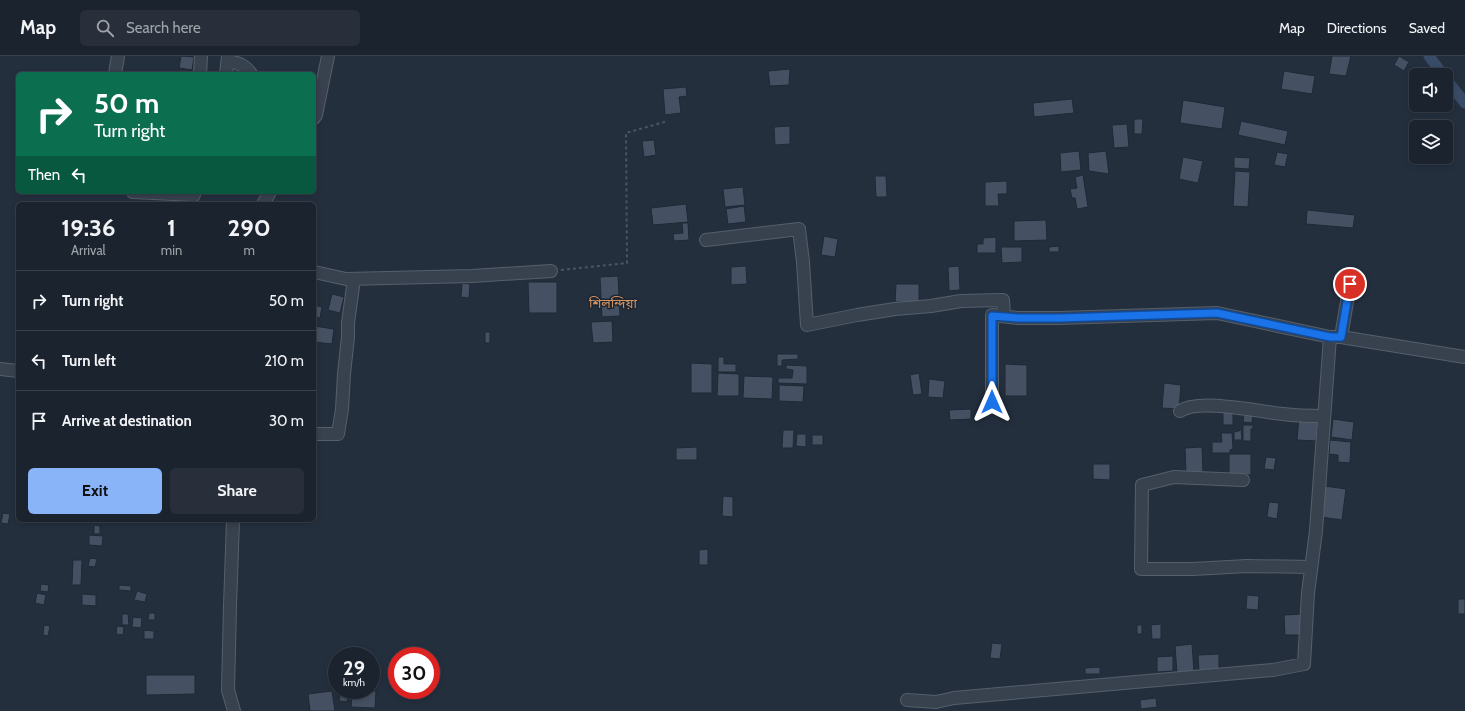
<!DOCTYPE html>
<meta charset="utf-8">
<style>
:root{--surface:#1b232e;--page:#282f3a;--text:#f1f3f6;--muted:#a0a4aa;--line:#39404a;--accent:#8ab4f8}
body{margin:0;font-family:Cabin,"Noto Sans Bengali",sans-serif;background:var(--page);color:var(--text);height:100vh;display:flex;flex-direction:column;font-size:15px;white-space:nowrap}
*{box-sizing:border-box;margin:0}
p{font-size:13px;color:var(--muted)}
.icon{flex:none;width:22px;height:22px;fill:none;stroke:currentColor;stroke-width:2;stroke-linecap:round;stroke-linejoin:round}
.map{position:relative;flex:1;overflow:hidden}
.drawer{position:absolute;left:16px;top:146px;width:300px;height:320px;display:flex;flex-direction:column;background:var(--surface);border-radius:6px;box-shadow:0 2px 6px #0003,0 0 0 1px var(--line)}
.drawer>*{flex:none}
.top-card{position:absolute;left:16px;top:16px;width:300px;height:122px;border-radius:6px;box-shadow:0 2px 6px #0003,0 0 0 1px var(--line);background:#0b6e4f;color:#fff;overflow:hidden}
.tools{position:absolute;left:1409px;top:12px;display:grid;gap:8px}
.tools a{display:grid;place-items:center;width:44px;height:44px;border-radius:6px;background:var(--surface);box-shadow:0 2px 6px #0003,0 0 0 1px var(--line);font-size:20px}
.speed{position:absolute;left:328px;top:591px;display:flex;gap:8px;font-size:20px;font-weight:700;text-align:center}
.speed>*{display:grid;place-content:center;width:52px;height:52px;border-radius:50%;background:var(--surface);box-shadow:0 2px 6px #0003,0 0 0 1px var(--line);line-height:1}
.speed small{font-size:10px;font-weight:400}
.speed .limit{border:6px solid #d22;background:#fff;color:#111}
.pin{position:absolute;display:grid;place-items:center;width:34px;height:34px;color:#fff;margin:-17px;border:2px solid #fff;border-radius:50%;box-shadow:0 1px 4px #0007}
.me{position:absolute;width:44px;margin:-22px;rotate:0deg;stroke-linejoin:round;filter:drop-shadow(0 0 3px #0008)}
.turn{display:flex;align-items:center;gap:14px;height:84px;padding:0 12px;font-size:18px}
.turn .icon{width:52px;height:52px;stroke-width:2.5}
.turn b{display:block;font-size:28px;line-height:34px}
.then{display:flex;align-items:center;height:38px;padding:0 12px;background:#0003;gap:8px;font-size:15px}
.eta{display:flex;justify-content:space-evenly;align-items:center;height:68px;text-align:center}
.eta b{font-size:24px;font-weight:800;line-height:28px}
.action{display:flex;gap:8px;margin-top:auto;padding:8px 12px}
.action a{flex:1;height:46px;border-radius:6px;background:var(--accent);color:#111;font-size:16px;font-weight:800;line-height:46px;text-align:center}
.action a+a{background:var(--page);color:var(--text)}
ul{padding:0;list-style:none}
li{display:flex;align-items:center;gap:12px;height:60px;padding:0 12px;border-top:1px solid var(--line)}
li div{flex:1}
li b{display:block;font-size:15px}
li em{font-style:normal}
header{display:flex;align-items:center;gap:24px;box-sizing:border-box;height:56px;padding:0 20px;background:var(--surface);border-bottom:1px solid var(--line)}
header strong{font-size:19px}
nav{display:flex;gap:22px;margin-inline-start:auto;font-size:14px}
.search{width:280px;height:36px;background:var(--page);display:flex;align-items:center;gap:10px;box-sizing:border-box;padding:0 14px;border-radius:6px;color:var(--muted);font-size:15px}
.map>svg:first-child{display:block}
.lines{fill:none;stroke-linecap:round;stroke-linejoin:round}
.canal{stroke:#394c67;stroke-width:11}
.building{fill:#455162;stroke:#1f2835}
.minor-casing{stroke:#565f6c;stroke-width:14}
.path{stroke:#44595c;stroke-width:2;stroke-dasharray:3 3;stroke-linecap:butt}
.minor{stroke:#38414e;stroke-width:12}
.route-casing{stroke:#114b97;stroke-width:10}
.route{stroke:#1a73e8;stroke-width:7}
.labels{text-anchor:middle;stroke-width:3;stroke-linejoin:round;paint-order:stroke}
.quarter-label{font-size:13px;fill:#d59563;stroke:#1d2633}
</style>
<header>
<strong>Map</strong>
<div class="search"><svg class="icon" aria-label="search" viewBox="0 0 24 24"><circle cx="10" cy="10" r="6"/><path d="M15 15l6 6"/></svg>Search here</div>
<nav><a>Map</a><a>Directions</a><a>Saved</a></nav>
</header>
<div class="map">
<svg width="1465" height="655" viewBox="0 0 1465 655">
<rect width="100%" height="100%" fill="#242f3e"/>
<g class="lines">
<!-- canal -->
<path class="canal" d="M1429,0L1443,19
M1446,23L1465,47"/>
</g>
<!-- building -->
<path class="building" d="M181,0L194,1L192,14L179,12Z
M1332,0H1351L1346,20L1329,18Z
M1399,0L1409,6L1404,15L1394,9Z
M790,13L789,29L770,30L768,15Z
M1284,15L1315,20L1312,38L1281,33Z
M686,31L687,40L679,41L681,57L665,59L663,33Z
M1072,43L1074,57L1034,61L1033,47Z
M1183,44L1225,51L1222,73L1180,67Z
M1134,63H1143L1142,78H1134Z
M1241,65L1288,75L1285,89L1238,79Z
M1127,68L1129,91L1114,92L1112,69Z
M790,70V88L775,89L774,71Z
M654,84L656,99L644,101L642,85Z
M1079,95L1081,114L1061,116L1060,97Z
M1106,95L1109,118L1089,115L1088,97Z
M1277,96L1288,98L1285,111L1274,109Z
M1183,101L1203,105L1198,127L1179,123Z
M1234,101L1250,102L1249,113L1234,112Z
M1235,115L1250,116L1248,151L1233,150Z
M1083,119L1088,151L1077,153L1075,142H1072L1070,133L1077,132L1075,121Z
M875,120H886L887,141H876Z
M1007,125V138H998L999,150H985V126Z
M743,131L745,149L725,151L723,133Z
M686,148L688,166L653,169L651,152Z
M744,150L746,166L728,168L726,153Z
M1307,154L1355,159L1353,172L1306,168Z
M1046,164L1047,184L1014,185V165Z
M682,167H688L689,184L674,185L673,178L683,177Z
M824,180L838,183L835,201L821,199Z
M996,181V197H977V188H983V182Z
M1059,190V196H1049V191Z
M1001,191H1022V206L1002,207Z
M746,210L747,228L731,229V211Z
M959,210L960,234L949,235L948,211Z
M618,220L620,260L602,261L600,221Z
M528,226H557V257H529Z
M462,227L470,228L469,242L461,241Z
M896,228H919V246H895Z
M332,238L344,241L340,257L328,254Z
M314,249L322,251L320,262L314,261Z
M612,265L613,286L593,287L591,266Z
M314,270L334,273L332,288L314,286Z
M485,276H490V287H485Z
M777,298H798V303L782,304V310H777Z
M718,301H724V308H736V316H718Z
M691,307L712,308V337H691Z
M1005,308L1027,309V340H1005Z
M786,309L807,310V328L778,327V322H792L793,314L786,313Z
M718,317L739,318V340H717Z
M919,317L922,338L913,339L910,319Z
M744,320L773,321L772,343L743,342Z
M929,323L945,325L943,342L928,341Z
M1164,327L1181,329L1179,353L1162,352Z
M779,329L804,330L803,346L779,345Z
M971,353V363L950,364L949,354Z
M1233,353V369H1223V354Z
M1244,356L1253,357L1252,367L1243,366Z
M1299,361L1318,362L1316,385L1297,384Z
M1333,363L1354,366L1352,384L1331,381Z
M1243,369H1253V373H1251V385H1243Z
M1241,373L1242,384H1234V376L1239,375Z
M783,374H794L793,392H782Z
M1221,377H1232L1233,393L1230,394V397H1212V386H1222Z
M797,378H806V391L796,390Z
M812,379H823V389H812Z
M1330,384L1351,386L1350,407L1338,406V399L1329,398Z
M697,391V404H676V392Z
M1202,391L1203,416L1186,417L1185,392Z
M1229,398H1251V419H1229Z
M1266,401L1276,402L1274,414L1264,413Z
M1093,408H1110V424L1093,423Z
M1325,430L1346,433L1342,464L1321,461Z
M723,440L733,441V461L722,460Z
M1269,446L1279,447L1277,463L1267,461Z
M3,457L10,458L8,468L1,467Z
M94,469L100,470V478H94Z
M89,479L103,480L102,490L89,489Z
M708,493V509H699V494Z
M90,502L97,503L95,511L88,510Z
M73,504H82L81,529H72Z
M41,528L49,529L48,536L40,535Z
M119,529L131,530V535L119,534Z
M137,535L147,538L145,546L134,544Z
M37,537L46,539L44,549L35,547Z
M82,538L96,539V550L82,549Z
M1247,539L1259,540L1258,554L1246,553Z
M1458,543H1465V558H1458Z
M149,557H155V564H148Z
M122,558H128L129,569H122Z
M1301,558L1302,579H1285L1284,559Z
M133,561L142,562L141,572L132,571Z
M1161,568V583H1152L1151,569Z
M44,569L50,570L48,580L43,579Z
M1137,569H1142V578H1137Z
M117,570L124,571L123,579L116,578Z
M144,574L154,575V583H144Z
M992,587L1002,588L1000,603L990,602Z
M1192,588L1194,616L1177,617L1175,590Z
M1219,598V614L1199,615L1198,599Z
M1173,600V615L1157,616V601Z
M1100,611V618H1085V612Z
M146,619H195V638L146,639Z
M352,634L376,635L375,652L351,651Z
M332,635L335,655H310L308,638Z
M340,639L348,640L347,646L339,645Z
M1156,642L1157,651L1141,653L1140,644Z"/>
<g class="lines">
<defs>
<path id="minor" d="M228,5C239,7 245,9 251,18
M115,18L118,0
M200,18L201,0
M226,18L228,0
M314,62L316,59L328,0
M133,136L194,139
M263,148L270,136
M706,184L799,173L803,206L807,269L857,259L895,253L931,250L961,245L1003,244L1004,260
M314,216L346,223L472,220L551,215
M1341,281L1350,228
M0,313L18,315
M992,345V259L1018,262H1059L1217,257L1330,281H1341L1465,301
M1180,355C1199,342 1260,356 1283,358C1297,360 1310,360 1323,360
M314,378H338L342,353L344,318L348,281V267L354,223
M1243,424L1174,421L1142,429L1141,513H1193L1247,510L1311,511
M233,464L230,550L228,634L234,655
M907,644L936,646L954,642L1273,614L1304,608L1308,537L1316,475L1330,281"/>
</defs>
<!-- minor casing -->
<use href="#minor" class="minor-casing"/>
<!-- path -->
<path class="path" d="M561,214L627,207L626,77L668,65"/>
<!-- minor -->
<use href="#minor" class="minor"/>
</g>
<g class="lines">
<defs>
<path id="route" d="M992,346V260L1018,262H1059L1217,257L1330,281H1341L1350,228"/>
</defs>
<!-- route casing -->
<use href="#route" class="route-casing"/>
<!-- route -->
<use href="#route" class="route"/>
</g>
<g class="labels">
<!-- quarter labels -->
<g class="quarter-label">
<text x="613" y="252">শিলন্দিয়া</text>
</g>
</g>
</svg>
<div class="tools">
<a><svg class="icon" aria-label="sound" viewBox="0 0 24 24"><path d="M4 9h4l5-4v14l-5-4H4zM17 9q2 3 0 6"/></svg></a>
<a><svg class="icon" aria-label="layers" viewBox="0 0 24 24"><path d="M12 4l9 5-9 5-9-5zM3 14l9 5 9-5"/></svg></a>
</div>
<div class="speed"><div>29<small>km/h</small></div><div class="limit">30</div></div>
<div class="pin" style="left:1350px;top:228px;background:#d93025"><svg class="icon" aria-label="arrive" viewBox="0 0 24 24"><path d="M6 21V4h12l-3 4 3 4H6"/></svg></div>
<svg class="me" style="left:992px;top:346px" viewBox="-20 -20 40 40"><path d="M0-17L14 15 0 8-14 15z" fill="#1a73e8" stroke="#fff" stroke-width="4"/></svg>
<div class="top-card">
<div class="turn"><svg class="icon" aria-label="right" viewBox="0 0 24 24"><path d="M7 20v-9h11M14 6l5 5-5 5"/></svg><div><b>50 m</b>Turn right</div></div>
<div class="then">Then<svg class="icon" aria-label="left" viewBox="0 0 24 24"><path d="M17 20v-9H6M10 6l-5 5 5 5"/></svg></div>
</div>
<section class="drawer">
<div class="eta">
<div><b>19:36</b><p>Arrival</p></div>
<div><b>1</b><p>min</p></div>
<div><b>290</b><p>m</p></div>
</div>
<ul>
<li><svg class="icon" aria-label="right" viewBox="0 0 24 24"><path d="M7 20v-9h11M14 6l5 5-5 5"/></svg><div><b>Turn right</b></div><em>50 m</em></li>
<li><svg class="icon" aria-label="left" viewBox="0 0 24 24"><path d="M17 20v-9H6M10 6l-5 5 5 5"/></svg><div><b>Turn left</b></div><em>210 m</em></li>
<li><svg class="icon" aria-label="arrive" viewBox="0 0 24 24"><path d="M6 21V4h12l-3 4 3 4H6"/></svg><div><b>Arrive at destination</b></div><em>30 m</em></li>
</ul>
<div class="action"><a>Exit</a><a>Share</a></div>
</section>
</div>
